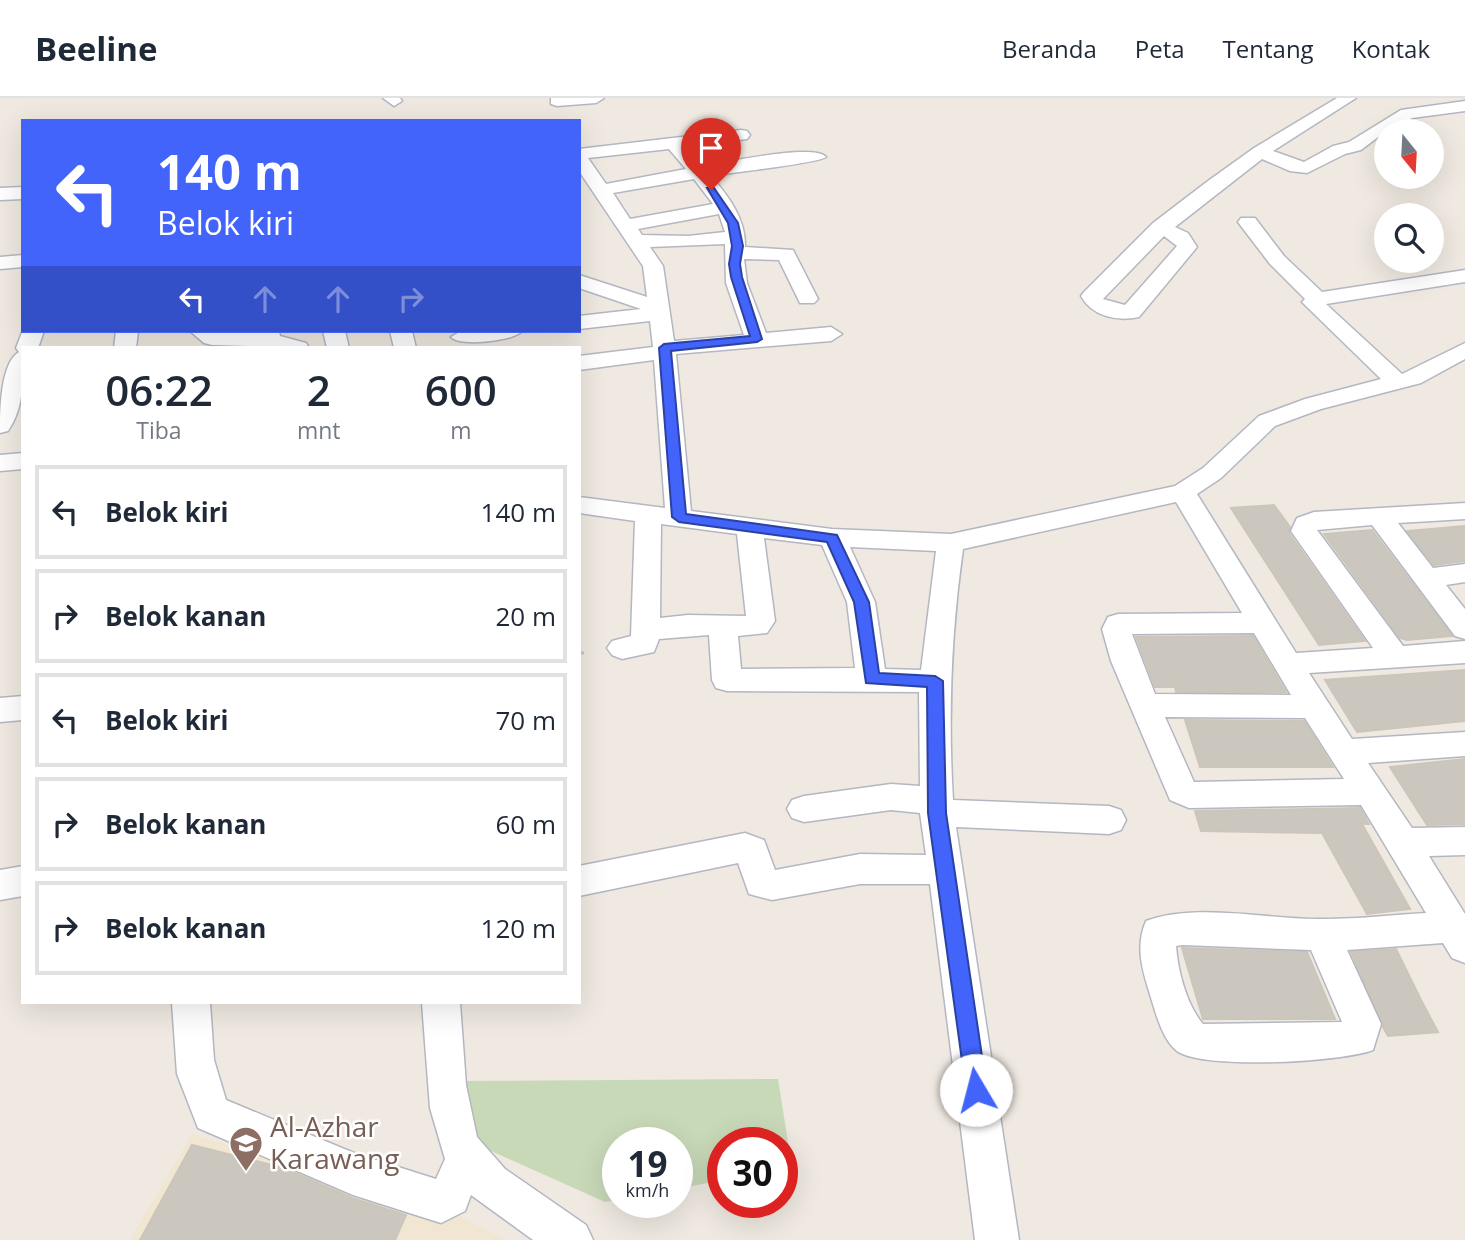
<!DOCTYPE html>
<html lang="id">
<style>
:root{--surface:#fff;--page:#f2f2f3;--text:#1f2937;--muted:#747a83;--line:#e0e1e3}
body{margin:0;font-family:"Open Sans",sans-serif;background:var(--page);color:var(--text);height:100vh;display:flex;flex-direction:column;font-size:26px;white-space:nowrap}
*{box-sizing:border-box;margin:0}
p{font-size:23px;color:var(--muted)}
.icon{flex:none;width:38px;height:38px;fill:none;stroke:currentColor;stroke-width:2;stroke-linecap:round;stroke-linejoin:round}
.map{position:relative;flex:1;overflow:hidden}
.details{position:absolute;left:21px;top:248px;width:560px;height:658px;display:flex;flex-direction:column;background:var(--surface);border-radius:0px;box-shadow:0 7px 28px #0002}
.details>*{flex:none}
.banner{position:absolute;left:21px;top:21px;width:560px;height:214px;border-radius:0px;box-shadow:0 7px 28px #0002;background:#4264fb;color:#fff;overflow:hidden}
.needle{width:46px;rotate:162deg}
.controls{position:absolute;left:1374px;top:21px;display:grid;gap:14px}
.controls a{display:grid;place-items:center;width:70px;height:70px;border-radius:50%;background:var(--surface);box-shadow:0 7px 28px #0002;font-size:35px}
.speed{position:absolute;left:602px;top:1029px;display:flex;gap:14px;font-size:35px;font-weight:700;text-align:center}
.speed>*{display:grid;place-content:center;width:91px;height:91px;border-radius:50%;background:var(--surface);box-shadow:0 7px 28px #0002;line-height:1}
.speed small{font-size:18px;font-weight:400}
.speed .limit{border:10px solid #d22;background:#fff;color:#111}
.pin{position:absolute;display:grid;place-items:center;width:60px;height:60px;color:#fff;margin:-72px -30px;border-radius:50% 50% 50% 0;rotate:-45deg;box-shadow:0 0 7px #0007}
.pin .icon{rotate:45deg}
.me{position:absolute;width:77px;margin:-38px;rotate:352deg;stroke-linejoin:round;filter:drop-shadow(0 0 5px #0008)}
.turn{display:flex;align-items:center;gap:24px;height:147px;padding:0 21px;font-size:32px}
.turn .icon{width:91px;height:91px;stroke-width:2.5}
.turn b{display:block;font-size:49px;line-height:60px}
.lanes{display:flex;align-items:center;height:66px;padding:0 21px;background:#0003;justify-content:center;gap:35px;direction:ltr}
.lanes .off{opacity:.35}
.eta{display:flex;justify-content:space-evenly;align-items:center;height:119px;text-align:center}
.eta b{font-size:42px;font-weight:600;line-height:49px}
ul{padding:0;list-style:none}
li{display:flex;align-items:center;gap:21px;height:94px;margin:0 14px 10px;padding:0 7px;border:4px solid var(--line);border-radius:0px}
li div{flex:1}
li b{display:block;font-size:26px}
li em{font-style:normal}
header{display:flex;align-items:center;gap:42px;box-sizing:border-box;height:98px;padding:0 35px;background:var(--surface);border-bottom:2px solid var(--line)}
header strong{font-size:33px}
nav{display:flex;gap:38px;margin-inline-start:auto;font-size:24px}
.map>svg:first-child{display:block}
.education{fill:#f0e6d1}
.cemetery{fill:#c8d9b8}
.building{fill:#cbc7bf;stroke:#cbc5ba;stroke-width:2}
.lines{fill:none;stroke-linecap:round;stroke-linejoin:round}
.minor-casing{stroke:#b4b7c1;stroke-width:3}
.path{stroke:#c9c9c9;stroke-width:3.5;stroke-dasharray:5 3.5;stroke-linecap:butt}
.minor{fill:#fff;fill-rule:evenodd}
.route{fill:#4264fb;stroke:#2b41a3;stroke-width:2}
.labels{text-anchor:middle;stroke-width:5;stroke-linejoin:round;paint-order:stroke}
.near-education-label{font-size:28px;fill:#785e54;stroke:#fff;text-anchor:start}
</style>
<header>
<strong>Beeline</strong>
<nav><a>Beranda</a><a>Peta</a><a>Tentang</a><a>Kontak</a></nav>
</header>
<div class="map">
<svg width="1465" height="1142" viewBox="0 0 1465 1142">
<rect width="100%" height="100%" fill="#efe9e1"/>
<!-- education -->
<path class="education" d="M192,1036L451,1114L507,1142H130Z"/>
<!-- cemetery -->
<path class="cemetery" d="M778,981L792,1069L782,1071V1045H723V1082L677,1091V1045H618V1102L605,1104L469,1043L460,983Z"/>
<!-- building -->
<path class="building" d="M1274,407L1290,429L1289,435L1365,543L1319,547L1231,410Z
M1465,428V463L1434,467L1407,433Z
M1372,432L1452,538L1407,542L1400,540L1324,436Z
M1253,538L1286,594H1176L1175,589H1155L1136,539Z
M1465,572V623L1357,634L1325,582Z
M1185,622L1304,623L1333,669H1200Z
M1465,661V726L1427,727L1390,669Z
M1360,710L1369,726H1362L1410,811L1367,816L1322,735L1201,733L1195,713Z
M1182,850L1307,854L1335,921H1203Z
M1396,851L1421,902L1438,934L1388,938L1383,929L1351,854Z
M192,1047L284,1070L352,1100L406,1117L395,1142H140Z"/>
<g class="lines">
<defs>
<path id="minor" d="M383,0H400L402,3L394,8Z
M551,0H604L596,5L557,8L551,6Z
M1337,0H1356L1273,53L1304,64L1333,48L1349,44L1401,12L1465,3V13L1412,20L1386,33L1361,52L1345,56L1307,75L1290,73L1262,61L1175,129L1188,135L1197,149L1139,219C1117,224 1092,218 1081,198L1084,194L1153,125L1208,83L1254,50ZM1164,138L1177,148L1125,207L1103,201Z
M741,32L747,33L750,37L747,41L685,49L703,68C723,65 814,45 826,59C820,65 728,75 711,78C729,99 746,121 745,149L793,152L818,201L814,205H800L779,162L744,161L747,185L766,235L831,229L842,236L831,243L676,256L691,413L832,431L951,436L1175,388L1203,370L1259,318L1305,301L1381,281L1306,208L1302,204L1305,201L1270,166L1241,128L1238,124L1241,120H1255L1284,158L1322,194L1465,172V184L1326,206L1402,276L1465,245V261L1421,285L1321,311L1275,328L1221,380L1197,396L1296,555L1373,550L1291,433L1297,420L1314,414L1465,405V421L1398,425L1433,470L1465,466V484L1446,487L1465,511V541L1455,538L1372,427L1317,432L1403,548L1465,543V565L1309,575L1352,641L1465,634V658L1368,665L1412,730L1465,729V757L1429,758L1465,816V865L1452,860L1443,845L1347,852L1381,926L1373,952C1342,964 1203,972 1177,953C1161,941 1154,908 1148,890C1141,867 1136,846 1146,823C1197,804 1269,822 1323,821C1358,821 1392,817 1426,815L1361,707L1189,710L1170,702L1111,563L1102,531L1108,519L1118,516L1242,515L1176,404L963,451C951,535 948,617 953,702L1109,708L1121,712L1126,722L1121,732L1109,736L956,729L1019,1142H975L930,786H860L772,802L749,796L738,765L579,798V768L745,735L764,742L775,772L860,756L926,757L920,715L891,712L804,724L792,720L787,711L792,702L804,698L891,686L920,688L919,594L727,593L716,590L712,582L709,537L659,541L654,554L622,561L612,557L607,550L612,543L631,538L635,423L579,415V399L665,410L654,262L579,272V258L653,249L650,223L579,231V218L641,211L579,190V177L647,199L643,168L579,73V51ZM669,51L686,71L606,86L588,60ZM694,81L713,106L630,121L613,95ZM719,116L725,134L688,138L642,137L638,131ZM725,146L726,185L744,237L674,243L663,168L650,149ZM661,426L737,436L746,518L688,517L660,520ZM764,440L822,447L847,504L855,570L741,571L738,538L767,535L775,523ZM850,449L936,453L921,572L885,571L875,504ZM1254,535L1291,597L1155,596L1132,536ZM1165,619L1305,620L1344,681L1194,684ZM1183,847L1311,852L1342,924L1203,926C1186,906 1178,873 1176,848Z
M23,89V101L0,102V90Z
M23,157V169L0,171V159Z
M23,232L44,233L38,250H23C23,278 25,309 8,333L0,335C0,315 0,265 19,254L16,250Z
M116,233H138L136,250H114Z
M190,233H279L280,238L306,245L309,250L212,247L204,245Z
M323,233H345L349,250H327Z
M390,233H412L416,250H394Z
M461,233H522C515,243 459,249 451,239Z
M23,355V371L0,373V357Z
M23,598V622L0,624V600Z
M23,768V798L0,802V772Z
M172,905H210L214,962L226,1002L354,1055L436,1081L445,1061L430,1010L422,905H460L466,987L477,1039L505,1071L586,1127L593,1142H533L471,1097L465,1113L441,1125L353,1097L198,1030L177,976Z"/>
</defs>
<!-- minor casing -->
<use href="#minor" class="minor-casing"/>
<!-- path -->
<path class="path" d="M579,555H587"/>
<!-- minor -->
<use href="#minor" class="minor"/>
</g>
<!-- route -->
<path class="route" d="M707,90H714L738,125L743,148L740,166L742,179L762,241L757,244L671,253L686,416L837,437L869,504L879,575L935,578L943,583L946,715L987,992L984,1000L976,1003L969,1000L966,992L928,715L927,589L866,585L854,504L827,444L679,424L672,419L659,250L664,246L750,238L731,179L729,166L732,148L728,125Z"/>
<!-- icons -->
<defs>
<symbol id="school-pin" viewBox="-11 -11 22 30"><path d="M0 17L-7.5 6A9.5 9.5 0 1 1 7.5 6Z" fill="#8d6e63" stroke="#fff"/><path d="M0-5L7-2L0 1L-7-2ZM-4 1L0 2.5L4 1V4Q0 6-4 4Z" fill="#fff"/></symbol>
</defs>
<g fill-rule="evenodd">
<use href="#school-pin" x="227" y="1026" width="38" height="52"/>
</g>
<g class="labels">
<!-- near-education labels -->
<g class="near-education-label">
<text x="270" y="1039">Al-Azhar<tspan x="270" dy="32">Karawang</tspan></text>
</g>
</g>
</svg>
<div class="controls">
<a><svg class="needle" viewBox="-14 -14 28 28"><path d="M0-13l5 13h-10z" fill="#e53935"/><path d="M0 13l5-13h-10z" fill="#747a83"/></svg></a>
<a><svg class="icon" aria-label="search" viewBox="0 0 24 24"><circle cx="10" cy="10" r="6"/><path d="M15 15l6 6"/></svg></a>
</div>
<div class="speed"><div>19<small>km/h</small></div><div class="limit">30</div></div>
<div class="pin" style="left:711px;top:92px;background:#d93025"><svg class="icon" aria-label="arrive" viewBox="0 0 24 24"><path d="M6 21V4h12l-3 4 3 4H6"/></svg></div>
<svg class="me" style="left:976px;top:992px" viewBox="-20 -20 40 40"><circle r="19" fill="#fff"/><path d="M0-13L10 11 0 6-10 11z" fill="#4264fb"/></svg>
<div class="banner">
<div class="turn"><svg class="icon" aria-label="left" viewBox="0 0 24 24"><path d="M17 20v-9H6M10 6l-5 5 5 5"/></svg><div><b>140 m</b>Belok kiri</div></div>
<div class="lanes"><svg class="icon" aria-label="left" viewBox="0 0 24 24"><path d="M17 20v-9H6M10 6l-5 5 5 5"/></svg><svg class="icon off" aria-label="ahead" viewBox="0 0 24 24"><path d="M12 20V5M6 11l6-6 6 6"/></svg><svg class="icon off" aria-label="ahead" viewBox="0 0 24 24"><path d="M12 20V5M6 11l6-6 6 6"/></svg><svg class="icon off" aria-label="right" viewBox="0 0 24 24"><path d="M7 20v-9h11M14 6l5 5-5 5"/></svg></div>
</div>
<section class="details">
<div class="eta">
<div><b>06:22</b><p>Tiba</p></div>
<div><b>2</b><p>mnt</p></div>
<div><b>600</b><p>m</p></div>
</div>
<ul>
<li><svg class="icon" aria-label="left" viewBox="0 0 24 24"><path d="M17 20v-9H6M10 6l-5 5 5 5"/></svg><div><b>Belok kiri</b></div><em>140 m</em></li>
<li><svg class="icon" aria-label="right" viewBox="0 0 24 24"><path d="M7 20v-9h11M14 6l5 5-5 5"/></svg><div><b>Belok kanan</b></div><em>20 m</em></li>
<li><svg class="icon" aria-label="left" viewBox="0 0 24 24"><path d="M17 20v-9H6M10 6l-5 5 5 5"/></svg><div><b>Belok kiri</b></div><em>70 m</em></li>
<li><svg class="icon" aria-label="right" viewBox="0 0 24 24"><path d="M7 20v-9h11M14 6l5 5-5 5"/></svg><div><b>Belok kanan</b></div><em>60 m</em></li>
<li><svg class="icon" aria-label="right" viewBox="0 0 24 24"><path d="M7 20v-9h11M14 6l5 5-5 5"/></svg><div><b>Belok kanan</b></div><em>120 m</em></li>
</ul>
</section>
</div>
